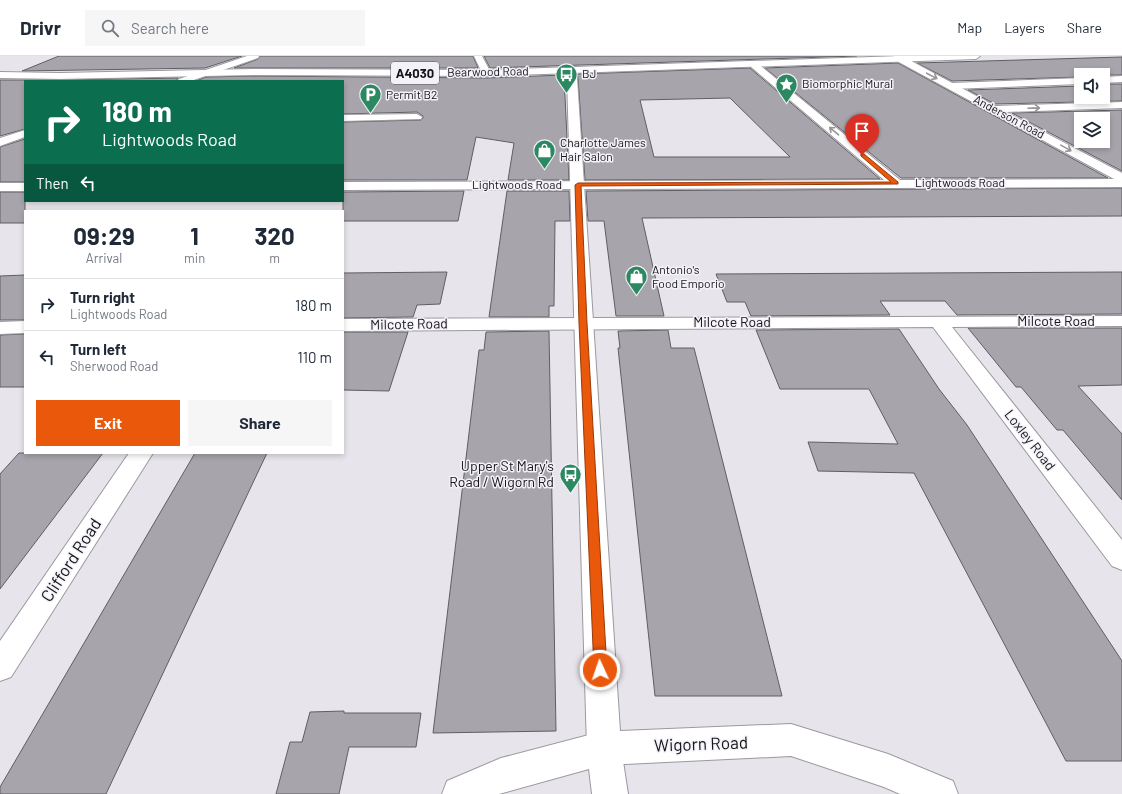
<!DOCTYPE html>
<style>
:root{--surface:#fff;--page:#f6f6f7;--text:#1f2937;--muted:#747a83;--line:#e0e1e3;--accent:#ea580c}
body{margin:0;font-family:Barlow,sans-serif;background:var(--page);color:var(--text);height:100vh;display:flex;flex-direction:column;font-size:15px;white-space:nowrap}
*{box-sizing:border-box;margin:0}
p{font-size:13px;color:var(--muted)}
.icon{flex:none;width:22px;height:22px;fill:none;stroke:currentColor;stroke-width:2;stroke-linecap:round;stroke-linejoin:round}
.map{position:relative;flex:1;overflow:hidden}
.side{position:absolute;left:24px;top:154px;width:320px;height:244px;display:flex;flex-direction:column;background:var(--surface);border-radius:0px;box-shadow:0 2px 6px #0003}
.side>*{flex:none}
.hud{position:absolute;left:24px;top:24px;width:320px;height:122px;border-radius:0px;box-shadow:0 2px 6px #0003;background:#0b6e4f;color:#fff;overflow:hidden}
.fabs{position:absolute;left:1074px;top:12px;display:grid;gap:8px}
.fabs a{display:grid;place-items:center;width:36px;height:36px;border-radius:0px;background:var(--surface);box-shadow:0 2px 6px #0003;font-size:20px}
.pin{position:absolute;display:grid;place-items:center;width:34px;height:34px;color:#fff;margin:-41px -17px;border-radius:50% 50% 50% 0;rotate:-45deg;box-shadow:0 0 4px #0007}
.pin .icon{rotate:45deg}
.me{position:absolute;width:44px;margin:-22px;rotate:357deg;stroke-linejoin:round;filter:drop-shadow(0 0 3px #0008)}
.turn{display:flex;align-items:center;gap:14px;height:84px;padding:0 12px;font-size:18px}
.turn .icon{width:52px;height:52px;stroke-width:2.5}
.turn b{display:block;font-size:28px;line-height:34px}
.then{display:flex;align-items:center;height:38px;padding:0 12px;background:#0003;gap:8px;font-size:15px}
.eta{display:flex;justify-content:space-evenly;align-items:center;height:68px;text-align:center}
.eta b{font-size:24px;font-weight:700;line-height:28px}
.action{display:flex;gap:8px;margin-top:auto;padding:8px 12px}
.action a{flex:1;height:46px;border-radius:0px;background:var(--accent);color:#fff;font-size:16px;font-weight:700;line-height:46px;text-align:center}
.action a+a{background:var(--page);color:var(--text)}
ul{padding:0;list-style:none}
li{display:flex;align-items:center;gap:12px;height:52px;padding:0 12px;border-top:1px solid var(--line)}
li div{flex:1}
li b{display:block;font-size:15px}
li em{font-style:normal}
header{display:flex;align-items:center;gap:24px;box-sizing:border-box;height:56px;padding:0 20px;background:var(--surface);border-bottom:1px solid var(--line)}
header strong{font-size:19px}
nav{display:flex;gap:22px;margin-inline-start:auto;font-size:14px}
.search{width:280px;height:36px;background:var(--page);display:flex;align-items:center;gap:10px;box-sizing:border-box;padding:0 14px;border-radius:0px;color:var(--muted);font-size:15px}
.map>svg:first-child{display:block}
.building{fill:#a7a5ab;stroke:#605e64;fill-rule:evenodd}
.lines{fill:none;stroke-linecap:round;stroke-linejoin:round}
.lane-casing{stroke:#9b999f;stroke-width:2}
.street-casing{stroke:#9b999f;stroke-width:2}
.secondary-casing{stroke:#9b999f;stroke-width:2}
.primary-casing{stroke:#9b999f;stroke-width:2}
.lane{fill:#fff;fill-rule:evenodd}
.street{fill:#fff;fill-rule:evenodd}
.secondary{fill:#fff;fill-rule:evenodd}
.primary{fill:#fff;fill-rule:evenodd}
.oneway{stroke:#969596}
.route{fill:#ea580c;stroke:#983908}
.labels{text-anchor:middle;stroke-width:3;stroke-linejoin:round;paint-order:stroke}
.far-street-label{font-size:12px;fill:#151416;stroke:#f4f2f9}
.far-poi-label{font-size:12px;fill:#151416;stroke:#f4f2f9;text-anchor:start}
.shield{fill:#f4f2f9;stroke:#58575a;stroke-width:1}
.shield-label{font-size:13px;font-weight:bold;fill:#151416}
.street-label{font-size:14px;fill:#151416;stroke:#f4f2f9}
.poi-label{font-size:14px;fill:#151416;stroke:#f4f2f9;text-anchor:end}
.near-street-label{font-size:17px;fill:#151416;stroke:#f4f2f9}
</style>
<header>
<strong>Drivr</strong>
<div class="search"><svg class="icon" aria-label="search" viewBox="0 0 24 24"><circle cx="10" cy="10" r="6"/><path d="M15 15l6 6"/></svg>Search here</div>
<nav><a>Map</a><a>Layers</a><a>Share</a></nav>
</header>
<div class="map">
<svg width="1122" height="738" viewBox="0 0 1122 738">
<rect width="100%" height="100%" fill="#e7e5eb"/>
<!-- building -->
<path class="building" d="M59,0H242L205,12L22,15Z
M260,0H473L478,12H234L258,3Z
M484,0H857L490,12Z
M1122,1V19H1081V21L952,25L917,7Z
M898,7L1108,122H901L765,12Z
M750,12L880,123L585,124L578,22L577,18ZM730,42L790,101H654L640,44Z
M564,19L569,124H508L514,87L476,81L467,124H343V66L421,64L423,62V60L417,56L343,58V25H196L206,21L253,20L486,22Z
M178,22L176,25H25V73L0,80V24H60Z
M1103,28H1122V45L995,48L968,34L1081,30V41H1103Z
M1122,54V115L1012,57ZM1081,63H1103V85H1081Z
M25,83V126H0V91Z
M1122,132V160L642,162L664,260H616L604,165H588L586,135Z
M464,135L458,165H343V136Z
M507,135H569L570,165H555L554,250H549V261H489Z
M0,136H25V167H0Z
M447,216L440,248L417,249L413,261L343,262V217Z
M1122,216V258L957,259L945,245H880L890,259L751,260L745,246H727L716,218Z
M25,219V264H0V220Z
M968,272H1122V329L1078,330L1122,378V444L1063,374H1057L1021,331H1016Z
M899,273L939,333L967,369L1122,605V705H1066L914,417L818,415L808,386L898,388L869,333H780L756,274Z
M668,274L671,292H694L782,640H655L618,292H620L618,275Z
M549,275L556,675L433,677L479,294H484L486,276Z
M343,276H408L389,335L343,334Z
M25,278V331H0V279Z
M19,397H103L0,533V418Z
M195,397H267L106,738H0V731Z
M344,655V657H421L416,691H349L339,738H276L290,686H302L310,656Z"/>
<g class="lines">
<defs>
<path id="lane" d="M1122,20V26L1103,27V21Z
M1081,22V28L951,33L947,30L951,27Z"/>
<path id="street" d="M474,0H482L491,17L489,19H483Z
M894,0H902L995,50L1122,46V52L1006,56L1122,117V131L343,134V126L884,124L750,10L749,8L750,6H756L900,124L1114,123L895,4Z
M417,58L422,61L421,63L343,65V59Z
M0,127H25V135H0Z
M1122,260V270L952,271L1122,484V514L1112,510L933,271L343,275V263Z
M25,265V277L0,278V266Z
M129,397H153L11,621L0,625V585Z
M604,675L616,680L621,692L628,738H592L589,713L499,738H442L447,725L501,702Z"/>
<path id="secondary" d="M247,0H259L258,2L191,25H177L179,23Z
M569,11L572,12L577,22L620,675L791,668L888,698L953,725L958,738H900L884,731L791,700L604,709L592,704L587,692L567,22L564,14Z
M25,74V81L0,90V82Z"/>
<path id="primary" d="M901,0H980L976,3L486,20L253,19L60,23L0,22V16L60,17L253,13L486,14Z"/>
</defs>
<!-- lane casing -->
<use href="#lane" class="lane-casing"/>
<!-- street casing -->
<use href="#street" class="street-casing"/>
<!-- secondary casing -->
<use href="#secondary" class="secondary-casing"/>
<!-- primary casing -->
<use href="#primary" class="primary-casing"/>
<!-- lane -->
<use href="#lane" class="lane"/>
<!-- street -->
<use href="#street" class="street"/>
<!-- secondary -->
<use href="#secondary" class="secondary"/>
<!-- primary -->
<use href="#primary" class="primary"/>
</g>
<!-- one-way arrows -->
<defs><path id="oneway-shaft" d="M-6 0H5M1.5-3L5.5 0L1.5 3" fill="none" stroke-width="1.6" stroke-linecap="round" stroke-linejoin="round"/></defs>
<g class="oneway">
<use href="#oneway-shaft" transform="translate(932 20) rotate(28)"/>
<use href="#oneway-shaft" transform="translate(1034 52) rotate(-2)"/>
<use href="#oneway-shaft" transform="translate(834 75) rotate(-140)"/>
<use href="#oneway-shaft" transform="translate(1066 92) rotate(29)"/>
</g>
<!-- route -->
<path class="route" d="M861,98H864L898,126V128L581,130L587,267L607,614L605,618L600,619L596,618L594,614L579,267L575,129L578,127L891,126L861,100Z"/>
<!-- icons -->
<defs>
<symbol id="bus-pin" viewBox="-11 -11 22 30"><path d="M0 17L-7.5 6A9.5 9.5 0 1 1 7.5 6Z" fill="#2b8961" stroke="#f4f2f9"/><path d="M-5-6H5V4H4V6H2V4H-2V6H-4V4H-5ZM-3.5-4V0h7V-4ZM-3.5 1.2v1.5H-2V1.2ZM2 1.2v1.5H3.5V1.2Z" fill="#fff"/></symbol>
<symbol id="sight-pin" viewBox="-11 -11 22 30"><path d="M0 17L-7.5 6A9.5 9.5 0 1 1 7.5 6Z" fill="#2b8961" stroke="#f4f2f9"/><path d="M0-6L1.8-2.2L6-1.7L2.9 1.2L3.7 5.4L0 3.3L-3.7 5.4L-2.9 1.2L-6-1.7L-1.8-2.2Z" fill="#fff"/></symbol>
<symbol id="parking-pin" viewBox="-11 -11 22 30"><path d="M0 17L-7.5 6A9.5 9.5 0 1 1 7.5 6Z" fill="#2b8961" stroke="#f4f2f9"/><path d="M-3.5-5.5H1a3.5 3.5 0 0 1 0 7H-1V5.5H-3.5ZM-1-3.4V-.6H.8a1.4 1.4 0 0 0 0-2.8Z" fill="#fff"/></symbol>
<symbol id="shop-pin" viewBox="-11 -11 22 30"><path d="M0 17L-7.5 6A9.5 9.5 0 1 1 7.5 6Z" fill="#2b8961" stroke="#f4f2f9"/><path d="M-5-2.5h2.3a2.7 3.5 0 0 1 5.4 0H5L5.5 6h-11ZM-1.5-2.5h3a1.5 2.3 0 0 0-3 0Z" fill="#fff"/></symbol>
</defs>
<g fill-rule="evenodd">
<use href="#bus-pin" x="554" y="6" width="25" height="34"/>
<use href="#sight-pin" x="774" y="16" width="25" height="34"/>
<use href="#parking-pin" x="358" y="26" width="25" height="34"/>
<use href="#shop-pin" x="532" y="82" width="25" height="34"/>
<use href="#shop-pin" x="624" y="208" width="25" height="34"/>
<use href="#bus-pin" x="558" y="406" width="25" height="34"/>
</g>
<g class="labels">
<!-- far-street labels -->
<g class="far-street-label">
<text transform="translate(488 16) rotate(-1)" y="4">Bearwood Road</text>
<text transform="translate(1009 61) rotate(28)" y="4">Anderson Road</text>
<text x="960" y="131">Lightwoods Road</text>
<text x="517" y="133">Lightwoods Road</text>
</g>
<!-- far-poi labels -->
<g class="far-poi-label">
<text x="582" y="22">BJ</text>
<text x="802" y="32">Biomorphic Mural</text>
<text x="386" y="43">Permit B2</text>
<text x="560" y="91">Charlotte James<tspan x="560" dy="14">Hair Salon</tspan></text>
<text x="652" y="218">Antonio's<tspan x="652" dy="14">Food Emporio</tspan></text>
</g>
<!-- shield labels -->
<rect class="shield" x="391" y="6" width="48" height="22" rx="3"/>
<g class="shield-label">
<text x="415" y="22">A4030</text>
</g>
<!-- street labels -->
<g class="street-label">
<text x="1056" y="270">Milcote Road</text>
<text x="732" y="271">Milcote Road</text>
<text transform="translate(409 268) rotate(-1)" y="5">Milcote Road</text>
<text transform="translate(1030 384) rotate(52)" y="5">Loxley Road</text>
</g>
<!-- poi labels -->
<g class="poi-label">
<text x="554" y="415">Upper St Mary's<tspan x="554" dy="16">Road / Wigorn Rd</tspan></text>
</g>
<!-- near-street labels -->
<g class="near-street-label">
<text transform="translate(71 504) rotate(-57)" y="6">Clifford Road</text>
<text transform="translate(701 688) rotate(-2)" y="6">Wigorn Road</text>
</g>
</g>
</svg>
<div class="fabs">
<a><svg class="icon" aria-label="sound" viewBox="0 0 24 24"><path d="M4 9h4l5-4v14l-5-4H4zM17 9q2 3 0 6"/></svg></a>
<a><svg class="icon" aria-label="layers" viewBox="0 0 24 24"><path d="M12 4l9 5-9 5-9-5zM3 14l9 5 9-5"/></svg></a>
</div>
<div class="pin" style="left:862px;top:99px;background:#d93025"><svg class="icon" aria-label="arrive" viewBox="0 0 24 24"><path d="M6 21V4h12l-3 4 3 4H6"/></svg></div>
<svg class="me" style="left:600px;top:614px" viewBox="-20 -20 40 40"><circle r="17" fill="#ea580c" stroke="#fff" stroke-width="3"/><path d="M0-11L8 9 0 5-8 9z" fill="#fff"/></svg>
<div class="hud">
<div class="turn"><svg class="icon" aria-label="right" viewBox="0 0 24 24"><path d="M7 20v-9h11M14 6l5 5-5 5"/></svg><div><b>180 m</b>Lightwoods Road</div></div>
<div class="then">Then<svg class="icon" aria-label="left" viewBox="0 0 24 24"><path d="M17 20v-9H6M10 6l-5 5 5 5"/></svg></div>
</div>
<section class="side">
<div class="eta">
<div><b>09:29</b><p>Arrival</p></div>
<div><b>1</b><p>min</p></div>
<div><b>320</b><p>m</p></div>
</div>
<ul>
<li><svg class="icon" aria-label="right" viewBox="0 0 24 24"><path d="M7 20v-9h11M14 6l5 5-5 5"/></svg><div><b>Turn right</b><p>Lightwoods Road</p></div><em>180 m</em></li>
<li><svg class="icon" aria-label="left" viewBox="0 0 24 24"><path d="M17 20v-9H6M10 6l-5 5 5 5"/></svg><div><b>Turn left</b><p>Sherwood Road</p></div><em>110 m</em></li>
</ul>
<div class="action"><a>Exit</a><a>Share</a></div>
</section>
</div>
